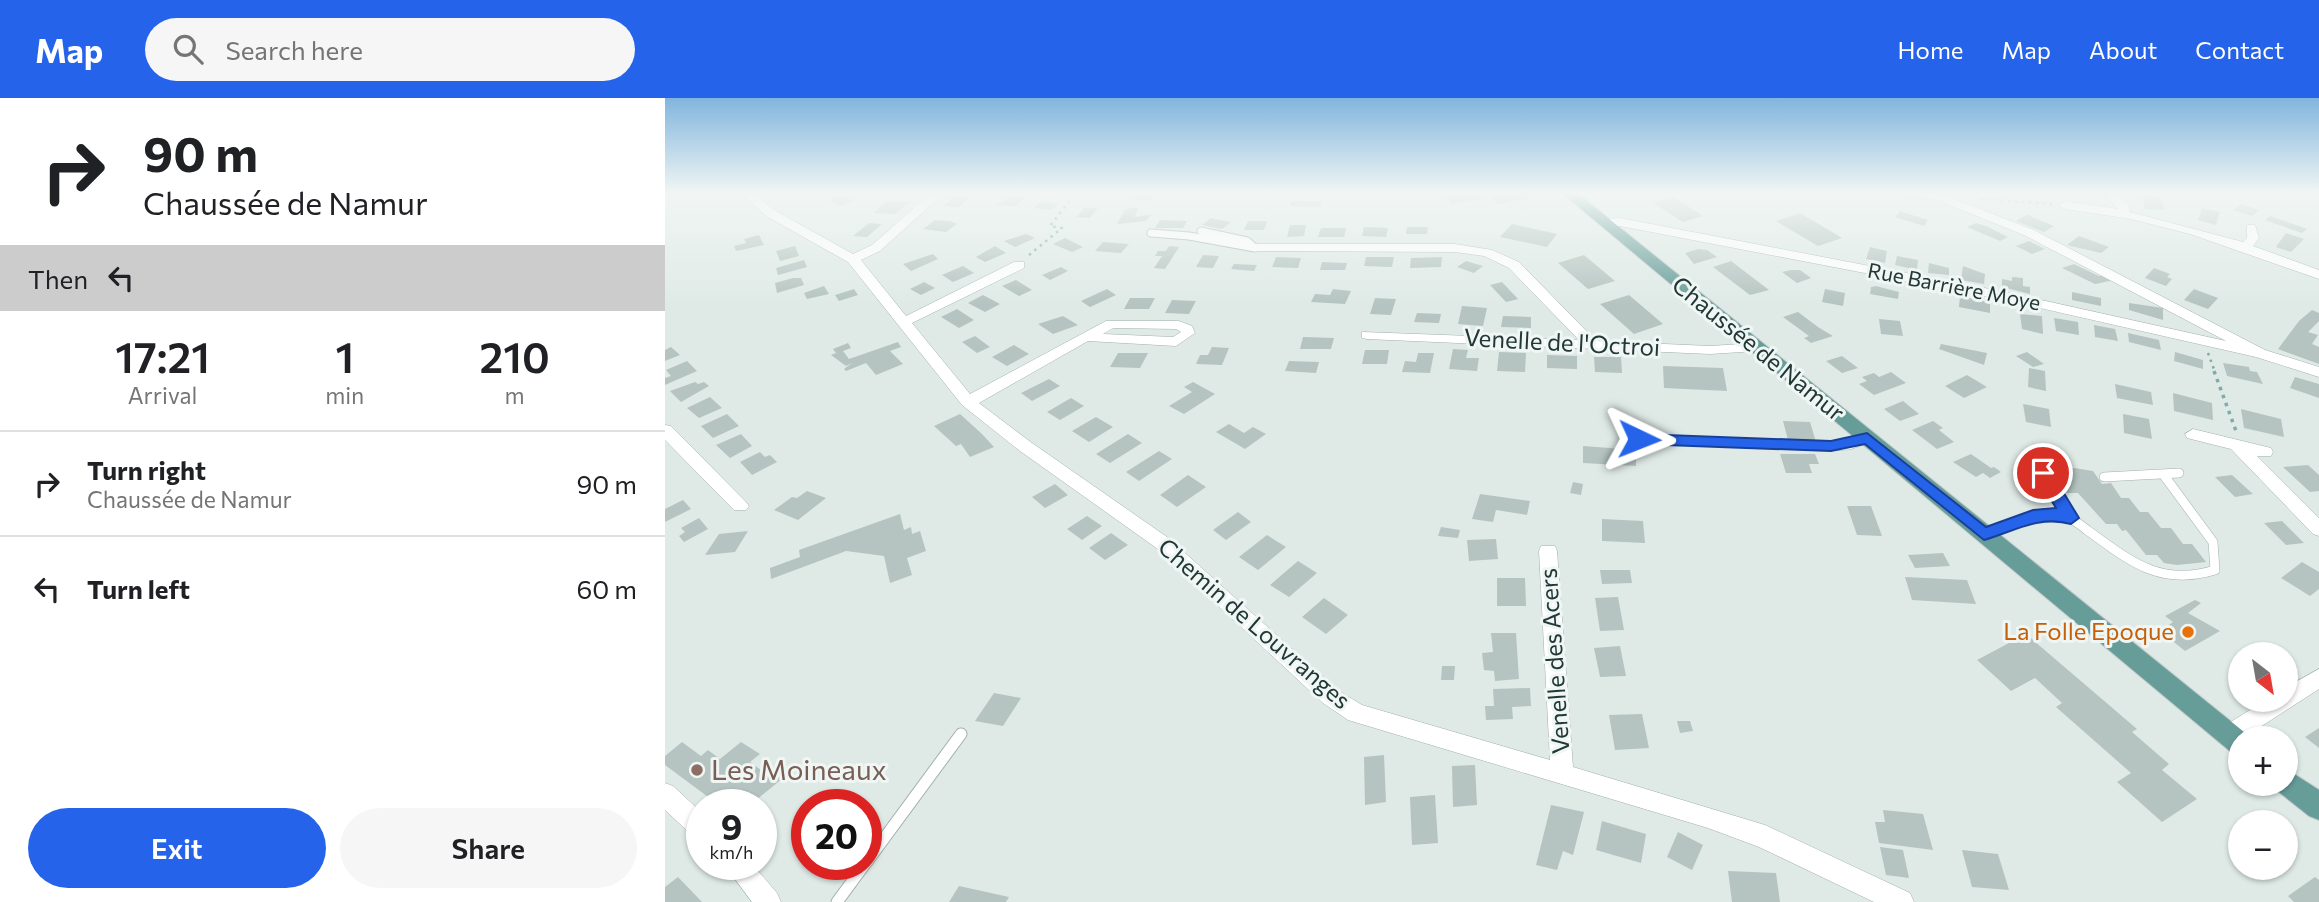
<!DOCTYPE html>
<meta charset="utf-8">
<style>
:root{--surface:#fff;--page:#f6f6f6;--text:#202124;--muted:#757577;--line:#e0e0e0;--accent:#2563eb}
body{margin:0;font-family:Commissioner,sans-serif;background:var(--page);color:var(--text);height:100vh;display:flex;flex-direction:column;font-size:26px;white-space:nowrap}
*{box-sizing:border-box;margin:0}
p{font-size:23px;color:var(--muted)}
.icon{flex:none;width:38px;height:38px;fill:none;stroke:currentColor;stroke-width:2;stroke-linecap:round;stroke-linejoin:round}
.map{position:relative;flex:1;overflow:hidden}
.side{display:flex;flex-direction:column;background:var(--surface);width:665px}
.side>*{flex:none}
.banner{background:#fff;color:var(--text);overflow:hidden}
.needle{width:46px;rotate:149deg}
.controls{position:absolute;left:1563px;top:544px;display:grid;gap:14px}
.controls a{display:grid;place-items:center;width:70px;height:70px;border-radius:50%;background:var(--surface);box-shadow:0 2px 5px #0004;font-size:35px}
.speed{position:absolute;left:21px;top:691px;display:flex;gap:14px;font-size:35px;font-weight:700;text-align:center}
.speed>*{display:grid;place-content:center;width:91px;height:91px;border-radius:50%;background:var(--surface);box-shadow:0 2px 5px #0004;line-height:1}
.speed small{font-size:18px;font-weight:400}
.speed .limit{border:10px solid #d22;background:#fff;color:#111}
.pin{position:absolute;display:grid;place-items:center;width:60px;height:60px;color:#fff;margin:-30px;border:4px solid #fff;border-radius:50%;box-shadow:0 2px 7px #0007}
.me{position:absolute;width:77px;margin:-38px;rotate:92deg;stroke-linejoin:round;filter:drop-shadow(0 0 5px #0008)}
.turn{display:flex;align-items:center;gap:24px;height:147px;padding:0 28px;font-size:32px}
.turn .icon{width:91px;height:91px;stroke-width:2.5}
.turn b{display:block;font-size:49px;line-height:60px}
.then{display:flex;align-items:center;height:66px;padding:0 28px;background:#0003;gap:14px;font-size:26px}
.eta{display:flex;justify-content:space-evenly;align-items:center;height:119px;text-align:center}
.eta b{font-size:42px;font-weight:600;line-height:49px}
.action{display:flex;gap:14px;margin-top:auto;padding:14px 28px}
.action a{flex:1;height:80px;border-radius:42px;background:var(--accent);color:#fff;font-size:28px;font-weight:600;line-height:80px;text-align:center}
.action a+a{background:var(--page);color:var(--text)}
ul{padding:0;list-style:none}
li{display:flex;align-items:center;gap:21px;height:105px;padding:0 28px;border-top:2px solid var(--line)}
li div{flex:1}
li b{display:block;font-size:26px}
li em{font-style:normal}
header{display:flex;align-items:center;gap:42px;box-sizing:border-box;height:98px;padding:0 35px;background:var(--accent);color:#fff}
header strong{font-size:33px}
nav{display:flex;gap:38px;margin-inline-start:auto;font-size:24px}
.search{width:490px;height:63px;background:var(--page);display:flex;align-items:center;gap:18px;box-sizing:border-box;padding:0 24px;border-radius:38px;color:var(--muted);font-size:26px}
main{display:flex;flex:1;min-height:0}
.map>svg:first-child{display:block}
.building{fill:#b5c4c0}
.lines{fill:none;stroke-linecap:round;stroke-linejoin:round}
.lane-far2-casing{stroke:#a2b1ae;stroke-width:9}
.lane-far1-casing{stroke:#a2b1ae;stroke-width:10}
.lane-casing{stroke:#a2b1ae;stroke-width:13}
.street-casing{stroke:#a2b1ae;stroke-width:1}
.primary-casing{stroke:#c1c7c7;stroke-width:2}
.path-far1{stroke:#81aba6;stroke-width:2.5;stroke-dasharray:2.5 4.5;stroke-linecap:butt}
.path{stroke:#81aba6;stroke-width:3.5;stroke-dasharray:3.5 5;stroke-linecap:butt}
.lane-far2{stroke:#fff;stroke-width:7}
.lane-far1{stroke:#fff;stroke-width:9}
.lane{stroke:#fff;stroke-width:11}
.street{fill:#fff;fill-rule:evenodd}
.primary{fill:#669d99;fill-rule:evenodd}
.route{fill:#2563eb;stroke:#184099;stroke-width:2}
.food-dot{fill:#e8710a;stroke:#eff6f4;stroke-width:2.5}
.education-dot{fill:#8d6e63;stroke:#eff6f4;stroke-width:2.5}
.labels{text-anchor:middle;stroke-width:6;stroke-linejoin:round;paint-order:stroke}
.far-street-label{font-size:21px;fill:#213836;stroke:#eff6f4}
.street-label{font-size:24px;fill:#213836;stroke:#eff6f4}
.food-label{font-size:24px;fill:#c56008;stroke:#eff6f4;text-anchor:end}
.near-education-label{font-size:28px;fill:#785e54;stroke:#eff6f4;text-anchor:start}
</style>
<header>
<strong>Map</strong>
<div class="search"><svg class="icon" aria-label="search" viewBox="0 0 24 24"><circle cx="10" cy="10" r="6"/><path d="M15 15l6 6"/></svg>Search here</div>
<nav><a>Home</a><a>Map</a><a>About</a><a>Contact</a></nav>
</header>
<main>
<section class="side">
<div class="banner">
<div class="turn"><svg class="icon" aria-label="right" viewBox="0 0 24 24"><path d="M7 20v-9h11M14 6l5 5-5 5"/></svg><div><b>90 m</b>Chaussée de Namur</div></div>
<div class="then">Then<svg class="icon" aria-label="left" viewBox="0 0 24 24"><path d="M17 20v-9H6M10 6l-5 5 5 5"/></svg></div>
</div>
<div class="eta">
<div><b>17:21</b><p>Arrival</p></div>
<div><b>1</b><p>min</p></div>
<div><b>210</b><p>m</p></div>
</div>
<ul>
<li><svg class="icon" aria-label="right" viewBox="0 0 24 24"><path d="M7 20v-9h11M14 6l5 5-5 5"/></svg><div><b>Turn right</b><p>Chaussée de Namur</p></div><em>90 m</em></li>
<li><svg class="icon" aria-label="left" viewBox="0 0 24 24"><path d="M17 20v-9H6M10 6l-5 5 5 5"/></svg><div><b>Turn left</b></div><em>60 m</em></li>
</ul>
<div class="action"><a>Exit</a><a>Share</a></div>
</section>
<div class="map">
<svg width="1654" height="804" viewBox="0 0 1654 804">
<rect width="100%" height="100%" fill="#dfeae7"/>
<!-- building -->
<path class="building" d="M474,95H491L483,103L468,101Z
M814,95L819,100L787,106L778,96Z
M859,95L864,99L833,106L823,96Z
M1478,96L1496,101L1500,112L1479,111Z
M178,97L189,103L175,108L164,102Z
M289,98L305,99L294,109L279,108Z
M346,98L361,99L351,108L331,107Z
M1008,99L1038,118L1018,124L988,105Z
M223,103L244,104L230,116L208,115Z
M626,103H657L656,109L624,108Z
M375,104L394,105L387,112L369,110Z
M1576,106L1594,112L1587,118L1568,112Z
M419,110H433L425,120L412,119Z
M466,110H473L470,119L487,116L481,123L452,126L460,112Z
M1537,110L1555,114L1551,127L1533,122Z
M1235,113L1244,116L1263,122L1259,128L1230,119Z
M1135,115L1177,140L1153,148L1111,123Z
M1363,116L1367,119L1389,128L1379,134L1351,123Z
M1605,118L1642,131L1637,135L1600,122Z
M546,120L566,124L557,131L537,127Z
M270,122L285,123L292,126L281,134L258,131Z
M495,122L522,123L518,130H490Z
M583,123H602L599,132H579Z
M204,125L217,126L202,139L188,138Z
M1311,125L1321,128L1343,139L1335,143L1302,129Z
M847,126L892,136L882,149L835,139Z
M625,127H641L639,138L622,139Z
M699,129L723,130L721,139L697,138Z
M742,129H763L762,136H741Z
M656,130H681L679,139H653Z
M1621,135L1639,141L1626,154L1611,149Z
M361,136L370,140L350,149L339,143Z
M94,137L99,147L71,153L69,148L81,145L79,141Z
M1414,138L1444,149L1436,155L1402,147Z
M400,140L418,149L407,154L388,146Z
M1364,143L1380,151L1367,156L1351,148Z
M438,144L464,146L456,155L430,153Z
M130,148L134,158L115,163L111,153Z
M330,148L341,155L320,164L311,159Z
M504,148L514,149L500,171L489,170L497,158H490L493,153H501Z
M1205,149L1222,153L1220,165L1201,161Z
M1033,151L1042,152L1052,159L1029,166L1020,155Z
M268,156L273,161L246,173L238,166Z
M538,157L554,158L548,170L531,169Z
M919,157L950,183L923,191L893,165Z
M1232,158L1253,162L1252,172L1230,167Z
M611,159L636,160L633,170L607,169Z
M701,159H729L727,169L699,168Z
M777,159L776,169L745,170L746,160Z
M139,162L142,169L113,177L111,170Z
M801,163L818,168L809,175L792,169Z
M1066,163L1104,192L1085,197L1048,169Z
M657,164L682,165L680,172H655Z
M1264,165L1284,170V177L1263,175Z
M569,166L592,167L589,173L566,171Z
M1409,166L1434,178L1440,177L1450,182L1430,186L1397,170Z
M298,168L309,175L288,184L277,177Z
M1298,168L1320,176L1319,186L1296,182Z
M396,169L403,173L385,182L377,177Z
M1489,170L1505,176L1502,179L1507,181L1501,188L1480,180Z
M1126,172H1135L1146,180L1132,185L1117,174Z
M1347,179L1358,180V188L1365,189V196L1337,189V181L1347,183Z
M128,180H136L139,187L112,195L110,185Z
M351,182L367,192L354,198L337,188Z
M259,184L270,190L256,197L245,191Z
M837,184L853,201L841,204L825,187Z
M159,188L164,196L142,201L139,195Z
M1211,188L1234,194L1233,201L1205,196L1206,189Z
M189,191L193,197L174,203L170,197Z
M442,191L451,197L425,209L416,203Z
M668,191L686,193L680,206L646,204L650,196L665,197Z
M1160,191L1180,195L1178,208L1157,204Z
M1529,191L1553,200L1543,211L1519,202Z
M1407,194L1436,200V208L1407,202Z
M318,197L335,206L320,214L303,205Z
M964,197L998,226L969,236L935,206Z
M1295,198L1325,204V215L1294,209Z
M465,200H490L484,211H459Z
M710,200L731,201L726,217L705,216Z
M507,202L531,203L524,216L500,215Z
M1464,205L1498,210V222L1464,212Z
M797,208L822,210L818,228L793,226Z
M292,211L309,222L294,230L276,219Z
M1647,212L1654,215V223L1643,234L1653,237L1647,246L1654,249V266L1613,251L1634,223Z
M1133,214L1153,229L1168,238L1146,245L1139,240L1144,238L1118,219Z
M752,215L776,216L774,225L749,224Z
M1355,216L1377,218L1378,236L1357,231Z
M398,218L413,227L388,236L373,226Z
M838,218L866,219V230L836,229Z
M1389,220L1413,224L1414,237L1391,233Z
M1214,221L1235,223L1238,238L1216,236Z
M1429,227L1450,231L1453,243L1430,239Z
M1463,235L1494,242L1496,252L1464,244Z
M310,238L325,249L312,255L297,244Z
M638,239L669,240L666,251H635Z
M233,244L236,249L225,253L238,266L211,277L201,265L181,273L179,271L187,265L181,268L166,257L171,255L168,251L183,245L186,250L178,253L184,261Z
M1276,246L1322,255L1319,267L1274,251Z
M349,247L364,256L342,268L327,259Z
M6,249L15,257L0,263V252Z
M547,249L564,250L557,267L531,266L535,257H543Z
M788,251L803,252L801,260H814L812,273L784,271Z
M700,252H724L722,266H697Z
M834,254L861,255L860,274L832,273Z
M1362,254L1379,266L1368,269L1351,258Z
M1510,254L1538,262V271L1509,263Z
M453,255H483L475,270L445,269Z
M753,255H769L765,275L737,274L740,263L751,264Z
M882,257L912,258V271L882,270Z
M1177,258L1193,270L1177,275L1161,263Z
M929,259H956L957,275L930,274Z
M22,263L32,273L0,287V280L6,278L1,272Z
M624,263L654,264L651,275L620,273Z
M1558,265L1584,269L1585,273L1592,274L1598,286L1562,278Z
M998,268L1058,270L1062,293L999,290Z
M1364,270L1380,273L1381,293L1363,289Z
M1226,274L1241,285L1209,297L1194,286L1202,283L1197,279L1209,275L1214,279Z
M1302,277L1322,289L1299,300L1280,288Z
M1630,279L1654,286V300L1625,290Z
M384,281L395,288L367,303L356,295Z
M30,284L33,286L39,284L44,288L16,304L5,293Z
M528,284L550,296L519,316L504,308L527,294L519,289Z
M1450,286L1486,294L1488,307L1452,300Z
M1508,295L1547,305L1548,322L1509,313Z
M45,299L57,310L34,320L22,310Z
M406,300L419,308L395,322L382,314Z
M1238,303L1254,316L1235,323L1219,311Z
M1358,306L1384,311L1386,329L1361,324Z
M1576,311L1616,321L1619,339L1579,330Z
M62,316L74,328L48,340L36,328Z
M295,316L317,336L329,349L305,359L296,346L291,348L269,328Z
M1458,316L1484,321L1487,341L1459,335Z
M431,319L448,329L424,344L407,333Z
M1118,323L1145,324L1151,344L1123,342Z
M1268,323L1278,330L1274,332L1289,344L1272,351L1247,332Z
M564,326L579,335L588,329L601,336L580,351L551,334Z
M76,336L87,348L65,360L51,347Z
M463,336L477,345L445,365L431,356Z
M918,348L971,352V368L918,365Z
M494,353L507,361L474,383L461,374Z
M95,354L100,359L105,357L112,364L87,377L75,364Z
M1115,356H1150L1154,366H1144L1147,375H1121Z
M1306,356L1326,370L1329,369L1336,374L1325,380L1318,375L1311,379L1288,364Z
M1643,367L1654,377V393L1645,394L1618,369Z
M1409,370L1428,373L1437,386L1446,385L1456,400H1464L1475,414H1483L1496,430H1506L1518,446H1527L1541,464L1512,467L1499,465L1492,457H1481L1461,432L1457,433L1452,426H1441L1413,395H1402L1387,373Z
M523,377L541,389L512,409L495,397Z
M1567,377L1588,396L1570,399L1550,379Z
M908,384L918,386L916,397L905,395Z
M390,386L403,397L380,410L367,399Z
M142,393L161,400L133,422L109,412L127,399L132,400Z
M815,396L865,403L862,417L831,412L828,424L807,421Z
M18,402L26,411L0,424V411Z
M1182,408H1206L1217,438L1192,437Z
M573,414L586,424L561,442L548,432Z
M235,416L239,432L246,429L247,436L255,433L261,453L242,460L247,477L225,485L219,458L181,453L106,481L105,470L135,459L134,452Z
M422,418L437,428L417,442L402,431Z
M34,420L43,431L19,444L14,438L20,434L16,430Z
M937,421L978,423L980,445L937,443Z
M1617,423L1639,445L1621,447L1599,425Z
M776,429L795,432L793,440L773,438Z
M83,433L70,454L40,457L54,436Z
M446,435L463,447L440,462L424,450Z
M602,437L621,449L593,472L574,459Z
M831,441L833,461L804,463L802,442Z
M1278,455L1285,468L1250,470L1243,457Z
M633,463L652,475L624,499L605,487Z
M1637,464L1654,474V491L1645,498L1616,480Z
M935,472H965L967,485L937,486Z
M1240,479L1302,482L1311,506L1247,502Z
M832,480H860L861,508H832Z
M953,499L959,532L935,533L930,500Z
M659,500L683,517L661,536L637,519Z
M1530,502L1536,505L1523,515L1555,533L1520,553L1495,533L1508,524L1500,518Z
M826,535H851L854,581L830,583L829,573L819,572L817,555L828,554Z
M1361,536L1472,631L1467,634L1504,666L1497,672L1532,701L1497,724L1452,684L1466,675L1391,609L1397,605L1370,580L1346,593L1312,562Z
M955,548L961,578L935,579L929,550Z
M777,568H790L789,582H776Z
M865,590L866,608L847,609L848,621L821,622L820,608H829L828,591Z
M329,595L356,600L338,628L310,623Z
M977,616L984,650L950,652L944,617Z
M1012,623H1025L1028,633L1015,635Z
M1654,630V650L1640,639Z
M17,644L36,658L43,652L55,661L76,644L95,656L85,664L104,678L113,669L123,676L85,707H54L0,667V658Z
M719,657L721,704L700,707L699,659Z
M810,667L812,707L788,709L787,668Z
M770,697L773,745L747,747L745,699Z
M886,707L919,714L908,757L898,753L892,772L871,767Z
M1218,712L1258,716L1268,752L1214,745L1210,724H1220Z
M937,723L981,736L976,765L931,752Z
M1013,734L1038,747L1027,772L1002,759Z
M1215,749L1238,752L1244,780L1221,777Z
M1297,752L1333,756L1344,792L1307,789Z
M1586,770H1611L1598,780Z
M1063,773L1111,775L1115,804H1067Z
M13,779L37,804H0V789Z
M1650,779L1654,782V804H1629L1623,798Z
M294,788L344,799L341,804H284Z"/>
<g class="lines">
<defs>
<path id="lane-far2" d="M536,133L582,143L590,150
M486,135L524,138L590,150"/>
<path id="lane-far1" d="M974,341L1166,348L1184,347L1202,340
M1378,375L1406,420
M1439,379L1514,375
M1321,436C1342,427 1365,414 1388,415C1401,416 1412,424 1422,432C1465,463 1495,489 1550,472L1548,444L1498,376"/>
<path id="lane" d="M201,765L296,636
M172,804L200,766"/>
<path id="street" d="M74,95H87L111,113L188,156L207,147L266,95H279L215,153L196,162L241,218L349,164H359V170L247,225L305,296L441,223H514L527,228L530,235L511,248L423,243L314,305L367,345L502,439L674,593L697,607L885,662L874,453L876,448H890L892,453L908,669L1100,727L1245,795L1249,804H1209L1094,749L1043,730L683,622L658,605L490,449L355,353L297,307L183,164L103,119ZM448,230L511,231L516,234L508,239L438,236Z
M1234,95L1276,96L1369,132L1600,252L1654,269V279L1591,259L1340,202L955,128L940,129L934,125L940,121L955,120L1340,194L1561,243L1361,138L1270,101L1240,98Z
M1452,95L1464,108L1465,114L1578,144L1582,140V127H1590L1594,140L1588,148L1654,172V181L1525,136L1466,121L1400,111L1394,107L1400,103L1453,111L1441,96Z
M590,146H790L827,152L854,164L931,243L1045,248L1092,245L1099,249L1092,253L1045,256L702,241L697,240V234L914,242L844,170L819,158L790,154L586,153V147Z
M0,327L6,328L81,404L84,408L81,412H69L0,342Z
M1528,331L1606,350L1608,354L1606,358H1592L1654,420V438L1648,436L1566,351L1522,340L1520,336Z
M1654,571V591L1572,644L1564,647L1556,644L1553,637L1556,630L1601,602H1620V590Z
M0,685L8,688L37,715V742L29,739L0,712Z
M59,766H87L112,795L116,804H87Z"/>
<path id="primary" d="M897,95H912L1584,638L1586,640H1575V658L1566,654Z
M1620,670L1654,692V722L1644,718L1610,691L1608,686H1620Z"/>
</defs>
<!-- lane-far2 casing -->
<use href="#lane-far2" class="lane-far2-casing"/>
<!-- lane-far1 casing -->
<use href="#lane-far1" class="lane-far1-casing"/>
<!-- lane casing -->
<use href="#lane" class="lane-casing"/>
<!-- street casing -->
<use href="#street" class="street-casing"/>
<!-- primary casing -->
<use href="#primary" class="primary-casing"/>
<!-- path-far1 -->
<path class="path-far1" d="M1315,101L1388,106
M364,157L397,130L385,128L407,100V95
M1543,255L1550,274"/>
<!-- path -->
<path class="path" d="M1549,273L1571,333"/>
<!-- lane-far2 -->
<use href="#lane-far2" class="lane-far2"/>
<!-- lane-far1 -->
<use href="#lane-far1" class="lane-far1"/>
<!-- lane -->
<use href="#lane" class="lane"/>
<!-- street -->
<use href="#street" class="street"/>
<!-- primary -->
<use href="#primary" class="primary"/>
</g>
<!-- sky -->
<linearGradient id="sky" x2="0" y2="1"><stop stop-color="#82b5dd"/><stop offset="0.46" stop-color="#f1f6f4"/><stop offset="1" stop-color="#f1f6f4" stop-opacity="0"/></linearGradient>
<rect width="1654" height="207" fill="url(#sky)"/>
<!-- route -->
<path class="route" d="M1202,335L1321,429L1368,412L1391,410L1370,375L1378,370L1384,371L1414,420L1406,426C1374,417 1350,433 1319,442L1200,346L1166,353L974,346L966,341L974,336L1166,343Z"/>
<!-- markers -->
<circle class="food-dot" cx="1523" cy="534" r="7"/>
<circle class="education-dot" cx="32" cy="672" r="7"/>
<g class="labels">
<!-- far-street labels -->
<g class="far-street-label">
<text transform="translate(1289 189) rotate(11)" y="7">Rue Barrière Moye</text>
</g>
<!-- street labels -->
<g class="street-label">
<text transform="translate(897 245) rotate(3)" y="8">Venelle de l'Octroi</text>
<text transform="translate(1093 251) rotate(39)" y="8">Chaussée de Namur</text>
<text transform="translate(589 526) rotate(41)" y="8">Chemin de Louvranges</text>
<text transform="translate(890 563) rotate(-94)" y="8">Venelle des Acers</text>
</g>
<!-- food labels -->
<g class="food-label">
<text x="1509" y="542">La Folle Epoque</text>
</g>
<!-- near-education labels -->
<g class="near-education-label">
<text x="46" y="682">Les Moineaux</text>
</g>
</g>
</svg>
<div class="controls">
<a><svg class="needle" viewBox="-14 -14 28 28"><path d="M0-13l5 13h-10z" fill="#e53935"/><path d="M0 13l5-13h-10z" fill="#757577"/></svg></a>
<a>+</a>
<a>−</a>
</div>
<div class="speed"><div>9<small>km/h</small></div><div class="limit">20</div></div>
<div class="pin" style="left:1378px;top:375px;background:#d93025"><svg class="icon" aria-label="arrive" viewBox="0 0 24 24"><path d="M6 21V4h12l-3 4 3 4H6"/></svg></div>
<svg class="me" style="left:974px;top:341px" viewBox="-20 -20 40 40"><path d="M0-17L14 15 0 8-14 15z" fill="#2563eb" stroke="#fff" stroke-width="4"/></svg>
</div>
</main>
